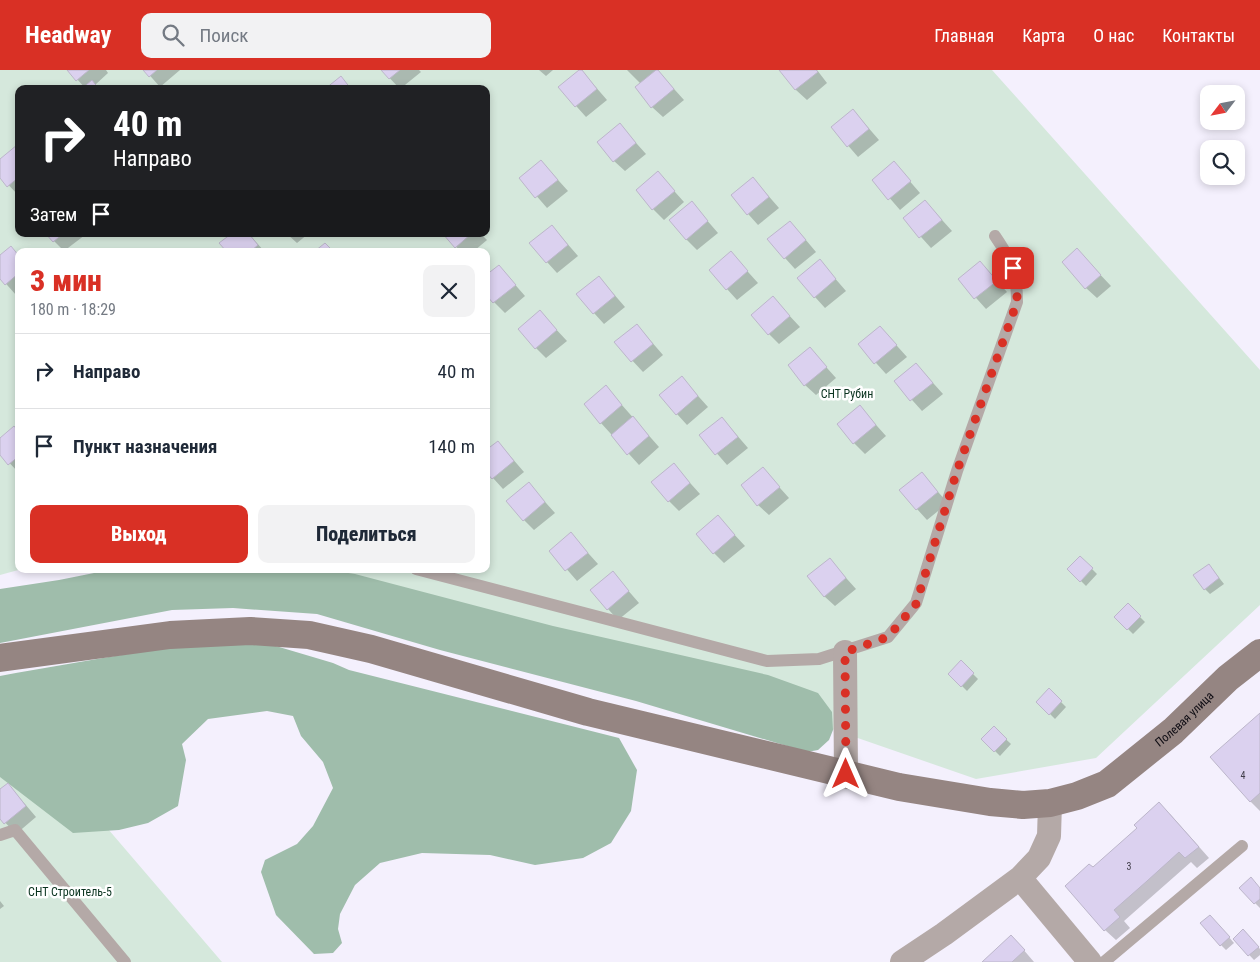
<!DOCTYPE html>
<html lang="ru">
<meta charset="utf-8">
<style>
:root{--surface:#fff;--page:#f2f2f3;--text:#1f2937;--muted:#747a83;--line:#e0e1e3;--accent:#d93025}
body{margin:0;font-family:"Roboto Condensed",sans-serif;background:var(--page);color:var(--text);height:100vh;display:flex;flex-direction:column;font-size:19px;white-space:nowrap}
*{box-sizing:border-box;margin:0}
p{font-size:16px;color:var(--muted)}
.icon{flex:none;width:28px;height:28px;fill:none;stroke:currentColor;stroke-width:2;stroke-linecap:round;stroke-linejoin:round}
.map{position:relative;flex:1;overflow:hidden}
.panel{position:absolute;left:15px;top:178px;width:475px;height:325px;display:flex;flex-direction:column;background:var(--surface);border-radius:10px;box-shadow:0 2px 8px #0003}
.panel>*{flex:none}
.guide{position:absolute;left:15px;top:15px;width:475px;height:152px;border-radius:10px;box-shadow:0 2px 8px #0003;background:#202124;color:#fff;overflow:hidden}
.needle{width:32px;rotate:238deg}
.tools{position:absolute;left:1200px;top:15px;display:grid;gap:10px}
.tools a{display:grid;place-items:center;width:45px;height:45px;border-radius:10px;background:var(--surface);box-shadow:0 2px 8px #0003;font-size:25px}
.pin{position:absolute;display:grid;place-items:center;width:42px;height:42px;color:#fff;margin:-21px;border-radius:10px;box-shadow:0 2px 8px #0006}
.me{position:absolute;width:55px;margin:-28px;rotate:0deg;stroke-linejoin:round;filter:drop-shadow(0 0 4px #0008)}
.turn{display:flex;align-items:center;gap:18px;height:105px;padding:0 15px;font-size:22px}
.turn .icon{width:65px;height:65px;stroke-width:2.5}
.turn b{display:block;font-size:35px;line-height:42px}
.then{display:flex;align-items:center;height:48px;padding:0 15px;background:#0003;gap:10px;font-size:19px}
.round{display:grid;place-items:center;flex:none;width:52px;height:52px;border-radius:10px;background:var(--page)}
.head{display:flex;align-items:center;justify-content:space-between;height:85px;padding:0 15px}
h1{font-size:30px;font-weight:800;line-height:38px;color:var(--accent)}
.cta{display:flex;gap:10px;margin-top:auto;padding:10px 15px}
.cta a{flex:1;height:58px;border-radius:10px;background:var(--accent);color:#fff;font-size:20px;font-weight:800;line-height:58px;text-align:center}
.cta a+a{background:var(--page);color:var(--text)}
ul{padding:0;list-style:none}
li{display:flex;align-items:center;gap:15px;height:75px;padding:0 15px;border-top:1px solid var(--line)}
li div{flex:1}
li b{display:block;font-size:19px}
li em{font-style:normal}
header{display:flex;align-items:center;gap:30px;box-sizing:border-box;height:70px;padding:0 25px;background:var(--accent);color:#fff}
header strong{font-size:24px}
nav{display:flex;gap:28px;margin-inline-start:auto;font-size:18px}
.search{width:350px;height:45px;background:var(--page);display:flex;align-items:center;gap:12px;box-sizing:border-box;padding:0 18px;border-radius:10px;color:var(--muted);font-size:19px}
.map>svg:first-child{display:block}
.green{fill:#d5e8dc;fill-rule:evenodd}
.forest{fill:#9fbdab}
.shadow{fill:#0003}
.building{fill:#dbd1ef;stroke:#bcb6ca}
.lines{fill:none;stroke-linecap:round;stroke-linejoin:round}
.lane{stroke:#b4a9a7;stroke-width:12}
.street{stroke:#b4a9a7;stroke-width:24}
.secondary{stroke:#958582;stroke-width:28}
.route{stroke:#d93025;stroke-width:9;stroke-dasharray:0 16.2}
.labels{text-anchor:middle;stroke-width:5;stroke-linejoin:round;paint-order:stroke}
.number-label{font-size:10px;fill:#403c49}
.park-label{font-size:12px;fill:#0a331f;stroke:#fff}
.street-label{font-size:12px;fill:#0d0b12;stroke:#fff}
</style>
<header>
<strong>Headway</strong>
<div class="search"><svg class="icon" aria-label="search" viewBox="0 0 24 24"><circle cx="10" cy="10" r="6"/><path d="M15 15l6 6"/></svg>Поиск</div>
<nav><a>Главная</a><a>Карта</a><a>О нас</a><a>Контакты</a></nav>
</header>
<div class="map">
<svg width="1260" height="892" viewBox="0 0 1260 892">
<rect width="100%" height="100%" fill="#f4f0fd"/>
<!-- green -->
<path class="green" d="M0,0H992L1260,300V535L1096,688L976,709L800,648L208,499H486V181H19V499H22L0,505ZM19,19H486V164H19Z
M0,633L222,892H0Z"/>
<!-- forest -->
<path class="forest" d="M114,499H322L355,504L553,556L768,605L818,623L832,642L833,660L829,670L818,680L807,682L636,631L440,580L317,544L233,538L172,540L0,573V519L59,510Z
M259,571L333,593L349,600L619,668L637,700L631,741L611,773L583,788L535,795L490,785L422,783L380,793L355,815L340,844L338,859L342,873L333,883L314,884L276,845L261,802L265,790L297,774L313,756L333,718L323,692L301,666L293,646L267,641L208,649L182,674L186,690L178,736L148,753L119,760L73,763L0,707V606C86,591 172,574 259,571Z"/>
<!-- shadow -->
<path class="shadow" d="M69,0H106L108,3L95,15L99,19H83L85,18Z
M145,0H180L160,17Z
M382,0H419L421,2L400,19Z
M539,0H553L546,6Z
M581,0L607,30L586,47L560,18Z
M627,0H657L684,30L663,47L652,37L641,14Z
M781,0H817L827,13L807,30L796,20Z
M853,40L879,70L858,87L832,57Z
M620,55L646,84L625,101L614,91Z
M17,76L19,78V126L0,106V91Z
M541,91L568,121L547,138L521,108Z
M894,93L920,123L900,140L874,110Z
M658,103L684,132L664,150L653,139Z
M753,108L779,138L758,155L732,126Z
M925,131L952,161L931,178L904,148Z
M692,133L718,163L697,180L686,169Z
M552,156L578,186L557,203L547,192Z
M800,163L816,182L795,199L785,188Z
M47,164H84L85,165L64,181Z
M233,164H249L264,181H227L221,174Z
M287,164H308L297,173Z
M445,164H481L487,170L474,181H460Z
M1077,180L1111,216L1097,228L1086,218Z
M731,183L758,213L737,230L727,219Z
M19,186V223L16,225L0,207V187Z
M820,191L846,221L825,238L815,227Z
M980,192L1007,222L986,239L960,210Z
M499,196L525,226L505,243L494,232Z
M599,207L625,237L604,254L594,243Z
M773,228L800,257L779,274L769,264Z
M540,242L567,271L546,288L536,278Z
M637,255L663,285L643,302L616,273Z
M880,257L907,287L886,304L859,274Z
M810,279L836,308L816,325L805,315Z
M916,294L943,324L922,341L895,311Z
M682,308L708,337L687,355L677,344Z
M606,317L659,377L639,395L601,353Z
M860,337L886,366L865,384L854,373Z
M722,348L748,378L727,395L701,365Z
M19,363V403L0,383V370Z
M498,372L524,402L503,419L493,408Z
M674,395L700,424L679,441L669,431Z
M763,399L789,428L769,445L758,435Z
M921,403L948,433L927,450L917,439Z
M529,414L555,443L534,460L524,450Z
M718,447L745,476L724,493L714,483Z
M571,464L598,494L577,511L551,481Z
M1080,487L1097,504L1086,516L1069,499Z
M830,490L856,519L835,536L824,526Z
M1213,500L1224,514L1210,524L1205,519Z
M613,503L639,533L618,550L608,539Z
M1128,535L1145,552L1133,564L1116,547Z
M961,592L978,609L967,621L950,604Z
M1049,620L1066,637L1055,649L1038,632Z
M1260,644V741L1250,731Z
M994,658L1011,674L1000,686L983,669Z
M8,714L36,747L16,764L0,747V721Z
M1170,744L1209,788L1197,798L1191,792L1124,851L1130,858L1116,870L1105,860L1092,799Z
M1241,818L1260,819V838L1255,833Z
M0,831L4,836L0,839Z
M1215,851L1234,873L1226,880L1221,875Z
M1248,866L1260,879V885L1254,890L1234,869Z
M1022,878L1034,892H983Z"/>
<!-- building -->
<path class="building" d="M67,0H89L76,11Z
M143,0H157L149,7Z
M381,0H400L389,9Z
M579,0H582L597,19L575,37L558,17Z
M656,0H658L674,19L651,38L635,17Z
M779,0H816L818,2L795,20Z
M341,6L351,19H325Z
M92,10L99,19H81Z
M853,39L869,59L847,77L831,57Z
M620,53L636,73L613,92L597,72Z
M17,75L19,107L7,117L0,108V89Z
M541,90L558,110L535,128L519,108Z
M894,91L911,111L888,130L872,110Z
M658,101L675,121L652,140L636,120Z
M753,107L769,127L747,145L731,125Z
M925,130L942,150L919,168L903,148Z
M692,131L708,151L686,170L669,150Z
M790,151L806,170L784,189L767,169Z
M552,155L568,175L546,193L529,173Z
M46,164H63L53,172Z
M231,164H249L258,175L251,181H226L219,173Z
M443,164H471L455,178Z
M325,173L333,181H315Z
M11,176L19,186V203L5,215L0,209V185Z
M1077,178L1101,205L1085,219L1062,192Z
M731,181L748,201L726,220L709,200Z
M820,189L836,209L814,228L797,208Z
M980,191L997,211L974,229L958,209Z
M499,195L516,215L493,233L486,225V205Z
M599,206L615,226L593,244L576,224Z
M773,226L790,246L768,265L751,245Z
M540,240L557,260L535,279L518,259Z
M637,254L653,274L631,292L614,272Z
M880,256L897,275L874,294L858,274Z
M810,277L827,297L804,316L788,295Z
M916,293L933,313L910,331L894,311Z
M682,306L698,326L676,345L659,325Z
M606,315L622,335L600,354L584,334Z
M860,335L876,355L853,374L837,354Z
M633,346L649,366L627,385L611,365Z
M722,347L738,367L715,385L699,365Z
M14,356L19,362V386L8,395L0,385V368Z
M498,371L514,391L492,409L486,402V380Z
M674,393L690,413L668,432L651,412Z
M763,397L780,417L757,436L741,415Z
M922,402L938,422L916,440L899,420Z
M529,412L545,432L523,451L506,431Z
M718,445L735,465L713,484L696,464Z
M571,462L588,483L565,501L549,481Z
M1080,486L1093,498L1080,512L1067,499Z
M830,488L846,508L824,527L807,506Z
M1209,494L1219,508L1204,520L1193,505Z
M613,501L629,521L607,540L590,520Z
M1128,533L1141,546L1127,560L1114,547Z
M961,590L974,603L961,617L948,604Z
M1049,618L1062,631L1049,645L1036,632Z
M1260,643V723L1250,732L1210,687Z
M994,656L1007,669L994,682L981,669Z
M8,713L26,736L4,754L0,749V719Z
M1159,732L1199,777L1185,788L1179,782L1147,811L1114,840L1120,847L1104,861L1065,816L1089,794L1093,797L1137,758L1134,755Z
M1251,807L1260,818V829L1254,834L1239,818Z
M1210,845L1230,867L1220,876L1200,853Z
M1243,859L1259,877L1248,886L1233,869Z
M1011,865L1025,880L1012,892H982Z"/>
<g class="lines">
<!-- lane -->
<path class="lane" d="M416,499L767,591L819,589L888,567L916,533L957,401L1017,232C1017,201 1012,191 995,166
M0,765L15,760L125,892
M1104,892L1242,776"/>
<!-- street -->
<path class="street" d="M845,582L846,704
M1020,808L1090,892
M902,892L944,864L1020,808L1039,788L1049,766L1050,733"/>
<!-- secondary -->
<path class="secondary" id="s1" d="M0,588L170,565L250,561L309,565L371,579L588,642L899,717L990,732L1023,735L1050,733L1077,726L1107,714L1173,661L1228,608L1260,583"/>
</g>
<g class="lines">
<!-- route -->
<path class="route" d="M846,704L845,582L888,567L916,534L957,401L1017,232V210L1013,198"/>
</g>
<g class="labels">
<!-- number labels -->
<g class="number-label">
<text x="1243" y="709">4</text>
<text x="1129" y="800">3</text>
</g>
<!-- park labels -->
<g class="park-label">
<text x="847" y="328">СНТ Рубин</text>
<text x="70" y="826">СНТ Строитель-5</text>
</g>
<!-- street labels -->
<g class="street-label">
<text dy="4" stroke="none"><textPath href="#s1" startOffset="1234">Полевая улица</textPath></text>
</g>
</g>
</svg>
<div class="tools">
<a><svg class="needle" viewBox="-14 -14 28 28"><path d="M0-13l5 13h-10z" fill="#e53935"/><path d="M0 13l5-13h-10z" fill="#747a83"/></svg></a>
<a><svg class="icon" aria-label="search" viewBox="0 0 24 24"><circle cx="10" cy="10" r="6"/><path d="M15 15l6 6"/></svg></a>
</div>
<div class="pin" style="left:1013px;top:198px;background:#d93025"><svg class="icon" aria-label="arrive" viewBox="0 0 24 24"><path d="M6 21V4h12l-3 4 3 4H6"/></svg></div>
<svg class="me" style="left:846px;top:704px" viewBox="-20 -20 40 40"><path d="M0-17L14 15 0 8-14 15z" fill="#d93025" stroke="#fff" stroke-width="4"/></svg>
<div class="guide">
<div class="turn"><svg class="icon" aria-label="right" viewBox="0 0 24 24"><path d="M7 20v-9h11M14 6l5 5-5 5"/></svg><div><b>40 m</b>Направо</div></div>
<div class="then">Затем<svg class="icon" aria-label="arrive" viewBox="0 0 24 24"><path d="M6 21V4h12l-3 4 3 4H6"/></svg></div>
</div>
<section class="panel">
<div class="head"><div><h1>3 мин</h1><p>180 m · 18:29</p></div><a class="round"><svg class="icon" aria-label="close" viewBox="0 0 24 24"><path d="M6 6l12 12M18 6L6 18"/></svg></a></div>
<ul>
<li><svg class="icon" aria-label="right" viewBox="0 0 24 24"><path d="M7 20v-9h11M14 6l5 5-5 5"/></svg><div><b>Направо</b></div><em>40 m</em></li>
<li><svg class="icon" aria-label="arrive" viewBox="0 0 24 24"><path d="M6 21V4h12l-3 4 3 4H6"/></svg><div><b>Пункт назначения</b></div><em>140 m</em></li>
</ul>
<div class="cta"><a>Выход</a><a>Поделиться</a></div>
</section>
</div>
